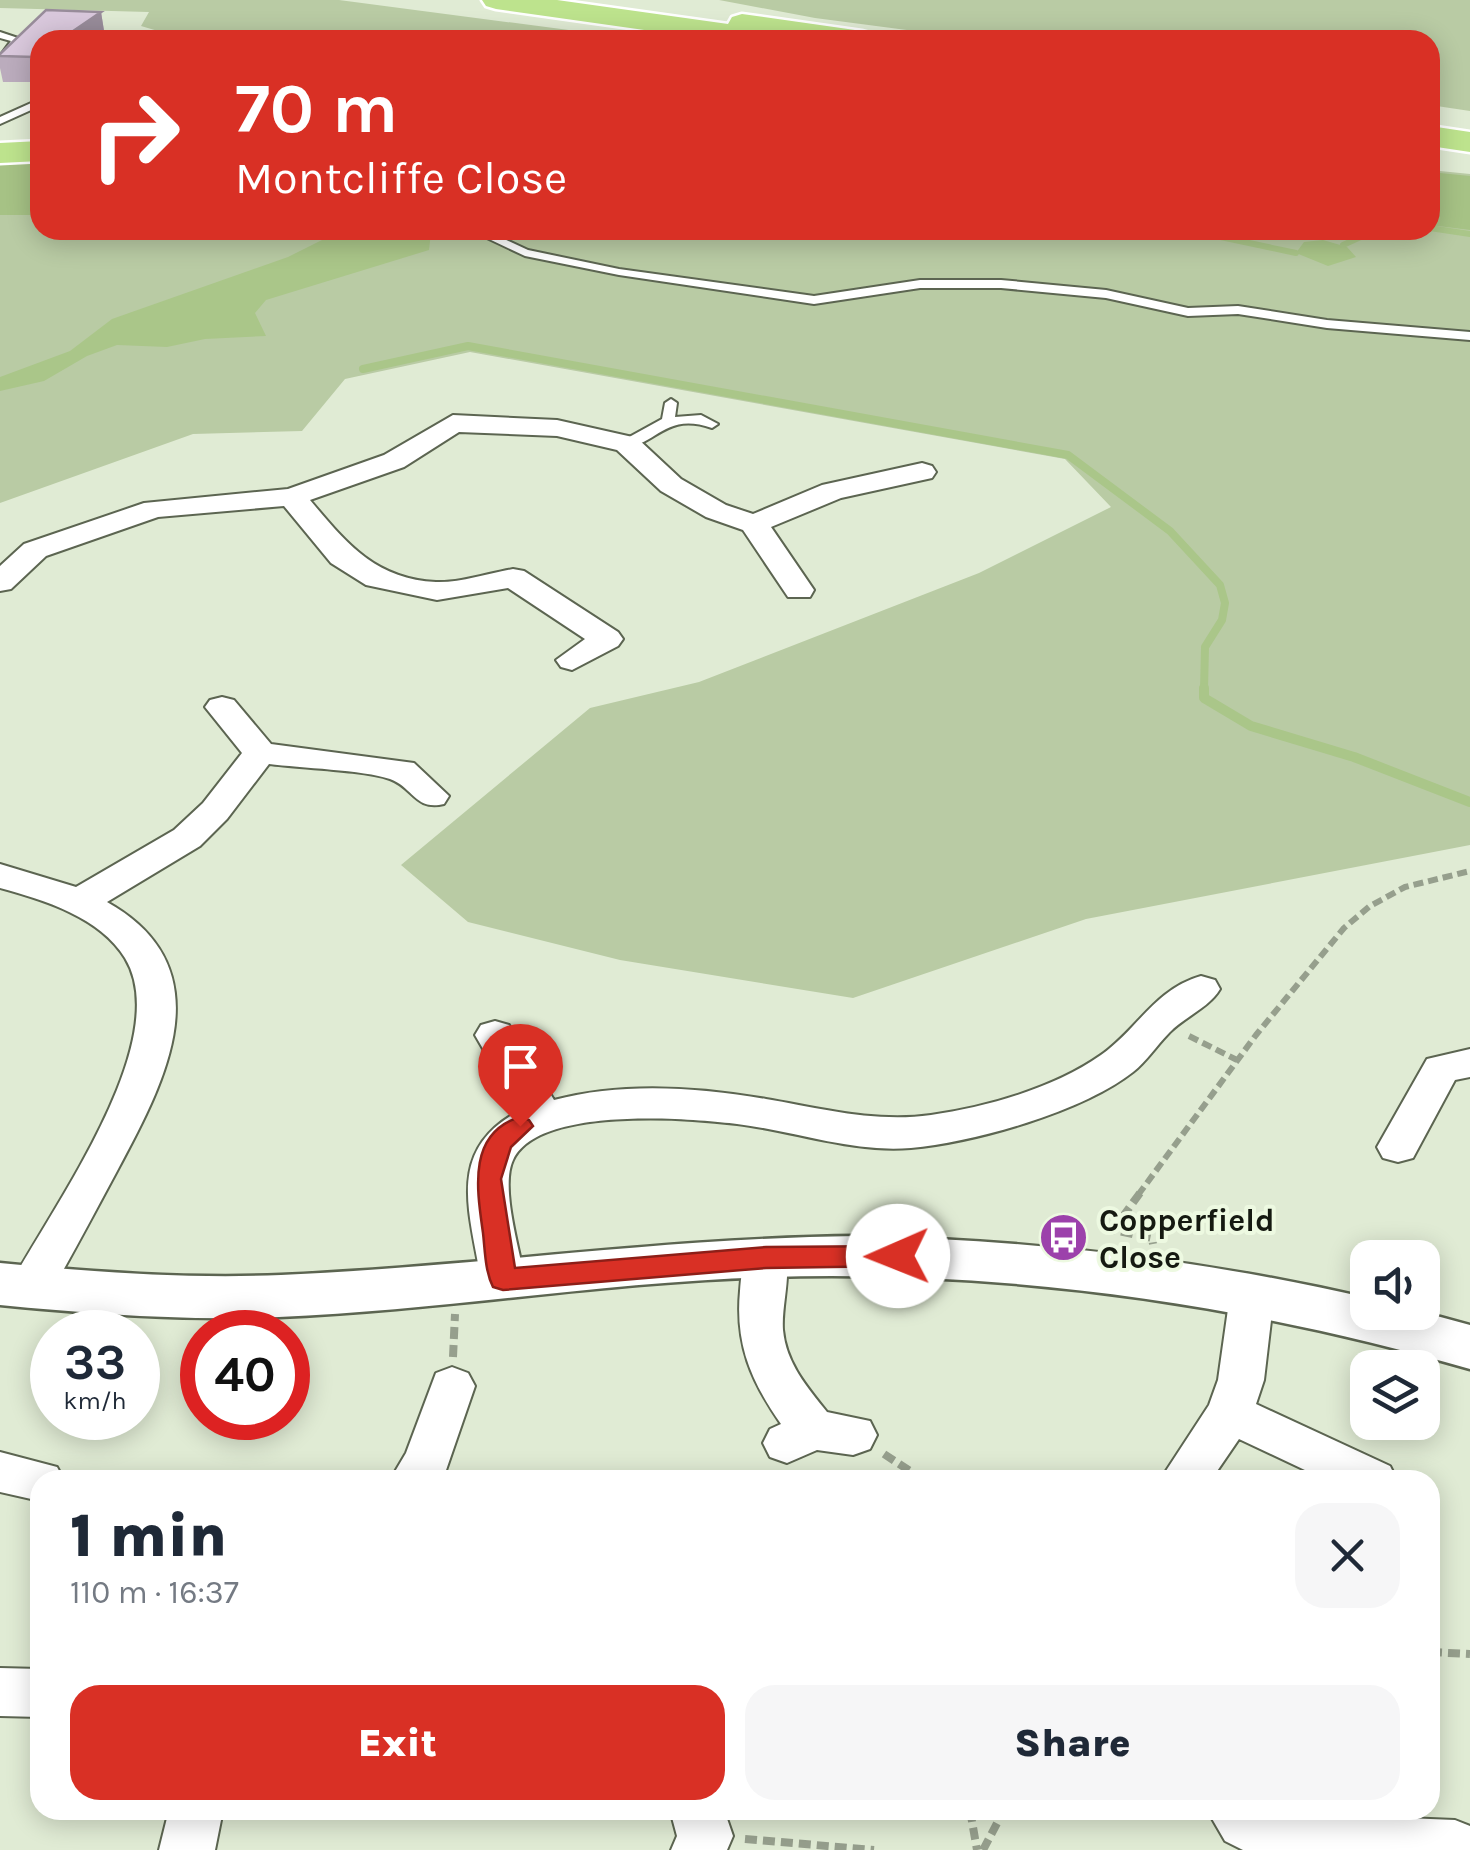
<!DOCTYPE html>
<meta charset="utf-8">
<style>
:root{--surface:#fff;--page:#f6f6f7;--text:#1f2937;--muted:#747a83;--accent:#d93025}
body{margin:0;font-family:Karla,sans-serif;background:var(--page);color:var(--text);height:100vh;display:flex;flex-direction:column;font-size:38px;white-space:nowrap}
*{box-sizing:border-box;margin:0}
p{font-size:32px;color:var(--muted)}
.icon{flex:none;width:55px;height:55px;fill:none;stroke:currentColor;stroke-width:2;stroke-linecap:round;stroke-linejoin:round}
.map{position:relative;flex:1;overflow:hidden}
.sheet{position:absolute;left:30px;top:1470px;width:1410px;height:350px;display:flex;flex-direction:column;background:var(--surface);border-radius:30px;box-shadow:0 5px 25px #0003}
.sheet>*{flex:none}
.top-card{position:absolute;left:30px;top:30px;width:1410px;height:210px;border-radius:30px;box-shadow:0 5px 25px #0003;background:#d93025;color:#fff;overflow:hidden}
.buttons{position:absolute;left:1350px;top:1240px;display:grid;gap:20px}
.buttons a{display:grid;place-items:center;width:90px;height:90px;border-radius:20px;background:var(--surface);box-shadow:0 5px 25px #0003;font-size:50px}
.speed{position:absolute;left:30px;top:1310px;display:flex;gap:20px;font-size:50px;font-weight:700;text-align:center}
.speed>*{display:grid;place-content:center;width:130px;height:130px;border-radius:50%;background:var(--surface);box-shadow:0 5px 25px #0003;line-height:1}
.speed small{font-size:25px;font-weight:400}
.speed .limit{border:15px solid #d22;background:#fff;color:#111}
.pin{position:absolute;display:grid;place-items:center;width:85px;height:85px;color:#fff;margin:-102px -42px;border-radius:50% 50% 50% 0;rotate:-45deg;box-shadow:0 0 10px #0007}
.pin .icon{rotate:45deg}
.me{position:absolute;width:110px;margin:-55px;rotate:269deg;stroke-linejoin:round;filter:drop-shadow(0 0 8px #0008)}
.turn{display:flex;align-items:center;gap:35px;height:210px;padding:0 40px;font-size:45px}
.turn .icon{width:130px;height:130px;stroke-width:2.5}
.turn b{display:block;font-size:70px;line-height:85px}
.round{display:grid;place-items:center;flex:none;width:105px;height:105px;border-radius:30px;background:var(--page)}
.summary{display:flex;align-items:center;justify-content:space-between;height:170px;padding:0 40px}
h1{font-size:60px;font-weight:800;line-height:75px}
.cta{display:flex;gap:20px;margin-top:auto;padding:20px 40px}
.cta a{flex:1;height:115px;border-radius:30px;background:var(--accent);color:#fff;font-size:40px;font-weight:800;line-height:115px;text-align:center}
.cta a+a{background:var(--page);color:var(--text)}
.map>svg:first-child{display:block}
.green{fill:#b9cba4}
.forest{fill:#a6c285}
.water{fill:#aac689}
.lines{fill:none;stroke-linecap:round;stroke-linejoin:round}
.stream-far2{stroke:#aac689;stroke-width:6}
.stream-far1{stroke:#aac689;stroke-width:8}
.stream{stroke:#aac689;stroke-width:10}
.service-casing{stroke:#5c6551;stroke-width:4}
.minor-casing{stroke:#5c6551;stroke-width:4}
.tertiary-casing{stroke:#5c6551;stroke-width:5}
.motorway-casing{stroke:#fff;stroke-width:5}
.path-far1{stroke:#969f8d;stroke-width:6;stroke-dasharray:10 5;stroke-linecap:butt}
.path{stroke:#969f8d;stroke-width:8;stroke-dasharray:12 6;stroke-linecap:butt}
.service{fill:#fff;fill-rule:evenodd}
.minor{fill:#fff;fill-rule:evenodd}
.tertiary{fill:#fff;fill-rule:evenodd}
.motorway{fill:#bde38d;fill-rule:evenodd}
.wall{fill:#bbacbd}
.shaded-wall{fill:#988c9a}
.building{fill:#d9c8dc;stroke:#988c9a;stroke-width:2.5}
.route{fill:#d93025;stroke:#8d1f18;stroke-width:2.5}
.labels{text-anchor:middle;stroke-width:8;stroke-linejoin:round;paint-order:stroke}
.poi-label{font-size:32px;font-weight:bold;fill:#151911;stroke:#edf9e1;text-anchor:start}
</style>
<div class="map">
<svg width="1470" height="1850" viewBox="0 0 1470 1850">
<rect width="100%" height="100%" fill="#e0ebd4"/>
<!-- green -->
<path class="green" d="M0,0H339L637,39L139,40L158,31L141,26L149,12L0,8Z
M719,0H1470V111L1430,105V40H983L815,18Z
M40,160V230H1430V170L1470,174V845L1086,919L853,998L620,960L468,922L401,865L590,708L699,682L979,573L1111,507L1065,459L470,352L345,379L302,431L193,434L0,503V163Z"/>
<!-- forest -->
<path class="forest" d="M40,162V215H0V164Z
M1430,172L1470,176V230L1430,225Z"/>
<!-- water -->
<path class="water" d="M342,230L431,233L429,250L266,300L255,313L266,336L205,339L167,347L117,345L87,356L44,381L0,391V377L70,351L112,319L288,257Z
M1323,240L1347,247L1356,257L1328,266L1296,253L1304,242Z"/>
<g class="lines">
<!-- stream-far2 -->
<path class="stream-far2" d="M1430,228L1470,234
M1188,230L1296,253
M1343,245L1376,230"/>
<!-- stream-far1 -->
<path class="stream-far1" d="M363,369L468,346L1068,455L1170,531L1220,585L1225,603L1222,620L1205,647L1204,690"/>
<!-- stream -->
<path class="stream" d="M1204,688V698L1251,726L1354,757L1470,802"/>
<defs>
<path id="service" d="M0,32L21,39L16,50L0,64V56L11,41L0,38Z
M40,99V106L0,124V117Z
M235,230H253L230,238L224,235Z
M470,230H485L528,250L619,269L814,296L920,280H1001L1106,290L1188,308L1238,306L1327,320L1470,332V340L1327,328L1238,314L1188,316L1106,298L1001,288H920L814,304L619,275L525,256Z
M671,399L677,403L675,417L701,415L718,424L712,428C663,411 656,448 622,447V441L662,419L665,403Z"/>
<path id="minor" d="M453,415L557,420L637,438L681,479L726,505L753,514L822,485L922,463L932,466L936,472L932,478L841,498L771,527L814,590L810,597H788L743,530L706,517L661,491L617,450L557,436L459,432L404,467L310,500C346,543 375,579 436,582C460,583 489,573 513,569L524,571L618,632L623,639L618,646L572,670L561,667L556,660L585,639L508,588L437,600L366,585L331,563L284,506L158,517L46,556L11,589L0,591V566L24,544L144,503L288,489L384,455Z
M222,697L234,700L271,744L414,763L449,796L444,804C415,811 413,787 390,779C363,770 300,768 269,764L227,819L200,846L107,902C225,968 166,1080 117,1171C94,1214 71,1257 47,1299L31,1304L15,1299L9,1287C49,1212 176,1041 125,958C100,917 44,900 0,888V864L76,887L174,830L203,803L242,753L205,707L210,700Z
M1201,976L1215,980L1220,989C1209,1008 1184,1017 1169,1033C1156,1046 1147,1061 1133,1072C1082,1112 975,1142 911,1148C852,1153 795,1131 737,1124C688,1118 538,1106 513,1160C500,1187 520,1251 525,1280L519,1292L503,1297L487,1292L481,1280C470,1212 445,1150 519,1111L475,1035L481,1025L495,1021L509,1025L554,1100C621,1082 698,1087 766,1099C820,1108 874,1123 931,1115C987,1107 1054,1088 1101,1055C1137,1030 1155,989 1201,976Z
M1470,1049V1077L1455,1080L1413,1158L1398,1162L1383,1158L1377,1147L1427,1059Z
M766,1240L782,1245C794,1269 781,1303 783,1330C786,1363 807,1387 827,1412L870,1421L877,1435L870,1449L853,1455L817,1450L787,1463L770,1457L763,1443L770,1429L781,1424C751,1381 735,1344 740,1291C741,1275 743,1260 750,1245Z
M1252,1278L1268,1283L1274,1295L1264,1380L1256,1404L1390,1466L1397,1480H1326L1239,1439L1211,1480H1160L1209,1405L1218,1380L1230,1295L1236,1283Z
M452,1367L468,1373L475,1386L444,1476L441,1480H390L406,1453L436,1373Z
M0,1452L57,1467L64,1480H40V1501L0,1492Z
M0,1668L40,1669V1717L0,1716Z
M169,1810H223L215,1850H159Z
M670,1810H724L733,1836L727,1850H671L677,1836Z
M1207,1810L1455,1820L1470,1826V1850H1243L1225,1841Z"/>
<path id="tertiary" d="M857,1236C1030,1240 1199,1259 1368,1298V1312H1422L1470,1325V1369C1241,1303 1007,1270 769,1277C605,1282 443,1310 279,1317C186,1321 93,1314 0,1305V1263C93,1272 187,1279 281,1275C474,1267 664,1238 857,1236Z"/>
<path id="motorway" d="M482,0H557L728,24L732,17L742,14L862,31L873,34L877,40H715L496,9L486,6Z
M1430,126L1470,132V152L1430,146Z
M40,141V161L0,163V143Z"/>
</defs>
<!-- service casing -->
<use href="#service" class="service-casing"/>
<!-- minor casing -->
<use href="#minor" class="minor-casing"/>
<!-- tertiary casing -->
<use href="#tertiary" class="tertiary-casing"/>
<!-- motorway casing -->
<use href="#motorway" class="motorway-casing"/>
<!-- path-far1 -->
<path class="path-far1" d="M1189,1036L1237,1060
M1138,1195L1256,1035L1344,928L1370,906L1405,887L1470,871"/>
<!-- path -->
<path class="path" d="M1140,1193L1113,1230L1152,1238L1153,1244
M453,1357L455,1314
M884,1454L913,1473L914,1480
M1430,1652L1470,1654
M970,1810L977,1850
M745,1839L874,1850
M983,1850L1004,1810"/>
<!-- service -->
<use href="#service" class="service"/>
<!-- minor -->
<use href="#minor" class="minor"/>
<!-- tertiary -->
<use href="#tertiary" class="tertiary"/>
<!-- motorway -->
<use href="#motorway" class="motorway"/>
</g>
<!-- wall -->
<path class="wall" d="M46,10L101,12L105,37L101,40H40V82H3L0,68V54Z"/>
<!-- shaded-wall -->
<path class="shaded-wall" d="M101,12L105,37L101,40H60Z
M40,53V82L35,57Z"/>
<!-- building -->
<path class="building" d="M46,10L101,12L60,40H40V53L35,57L0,56V54Z"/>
<!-- route -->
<path class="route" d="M520,1117L529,1120L533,1126L511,1147L501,1179L515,1268L766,1247L898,1246L907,1249L911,1256L907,1263L898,1266L766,1268L503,1290L493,1287C485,1271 485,1250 483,1233C477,1190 467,1133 520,1117Z"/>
<!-- icons -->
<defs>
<symbol id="bus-disc" viewBox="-11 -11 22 22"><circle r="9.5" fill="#9c41ab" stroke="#edf9e1"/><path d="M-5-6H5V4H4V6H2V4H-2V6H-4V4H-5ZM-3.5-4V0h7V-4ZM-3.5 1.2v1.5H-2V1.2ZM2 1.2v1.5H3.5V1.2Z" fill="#fff"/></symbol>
</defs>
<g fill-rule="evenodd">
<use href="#bus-disc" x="1036" y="1210" width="55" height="55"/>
</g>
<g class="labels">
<!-- poi labels -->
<g class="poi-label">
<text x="1099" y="1231">Copperfield<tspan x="1099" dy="37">Close</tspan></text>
</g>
</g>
</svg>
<div class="buttons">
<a><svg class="icon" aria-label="sound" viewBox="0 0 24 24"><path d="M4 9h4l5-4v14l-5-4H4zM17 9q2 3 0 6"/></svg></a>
<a><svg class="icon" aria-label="layers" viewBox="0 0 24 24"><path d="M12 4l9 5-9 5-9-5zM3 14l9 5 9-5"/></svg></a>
</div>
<div class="speed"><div>33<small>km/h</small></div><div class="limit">40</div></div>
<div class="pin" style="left:520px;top:1126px;background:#d93025"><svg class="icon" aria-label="arrive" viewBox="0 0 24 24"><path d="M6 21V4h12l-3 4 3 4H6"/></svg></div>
<svg class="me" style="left:898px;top:1256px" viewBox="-20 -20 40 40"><circle r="19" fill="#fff"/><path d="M0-13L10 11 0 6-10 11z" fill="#d93025"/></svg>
<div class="top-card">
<div class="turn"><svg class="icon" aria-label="right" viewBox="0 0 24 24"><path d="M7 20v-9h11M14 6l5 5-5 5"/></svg><div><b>70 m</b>Montcliffe Close</div></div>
</div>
<section class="sheet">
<div class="summary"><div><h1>1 min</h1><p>110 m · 16:37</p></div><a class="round"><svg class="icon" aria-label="close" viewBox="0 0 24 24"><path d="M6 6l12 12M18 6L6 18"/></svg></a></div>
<div class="cta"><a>Exit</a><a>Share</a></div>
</section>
</div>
